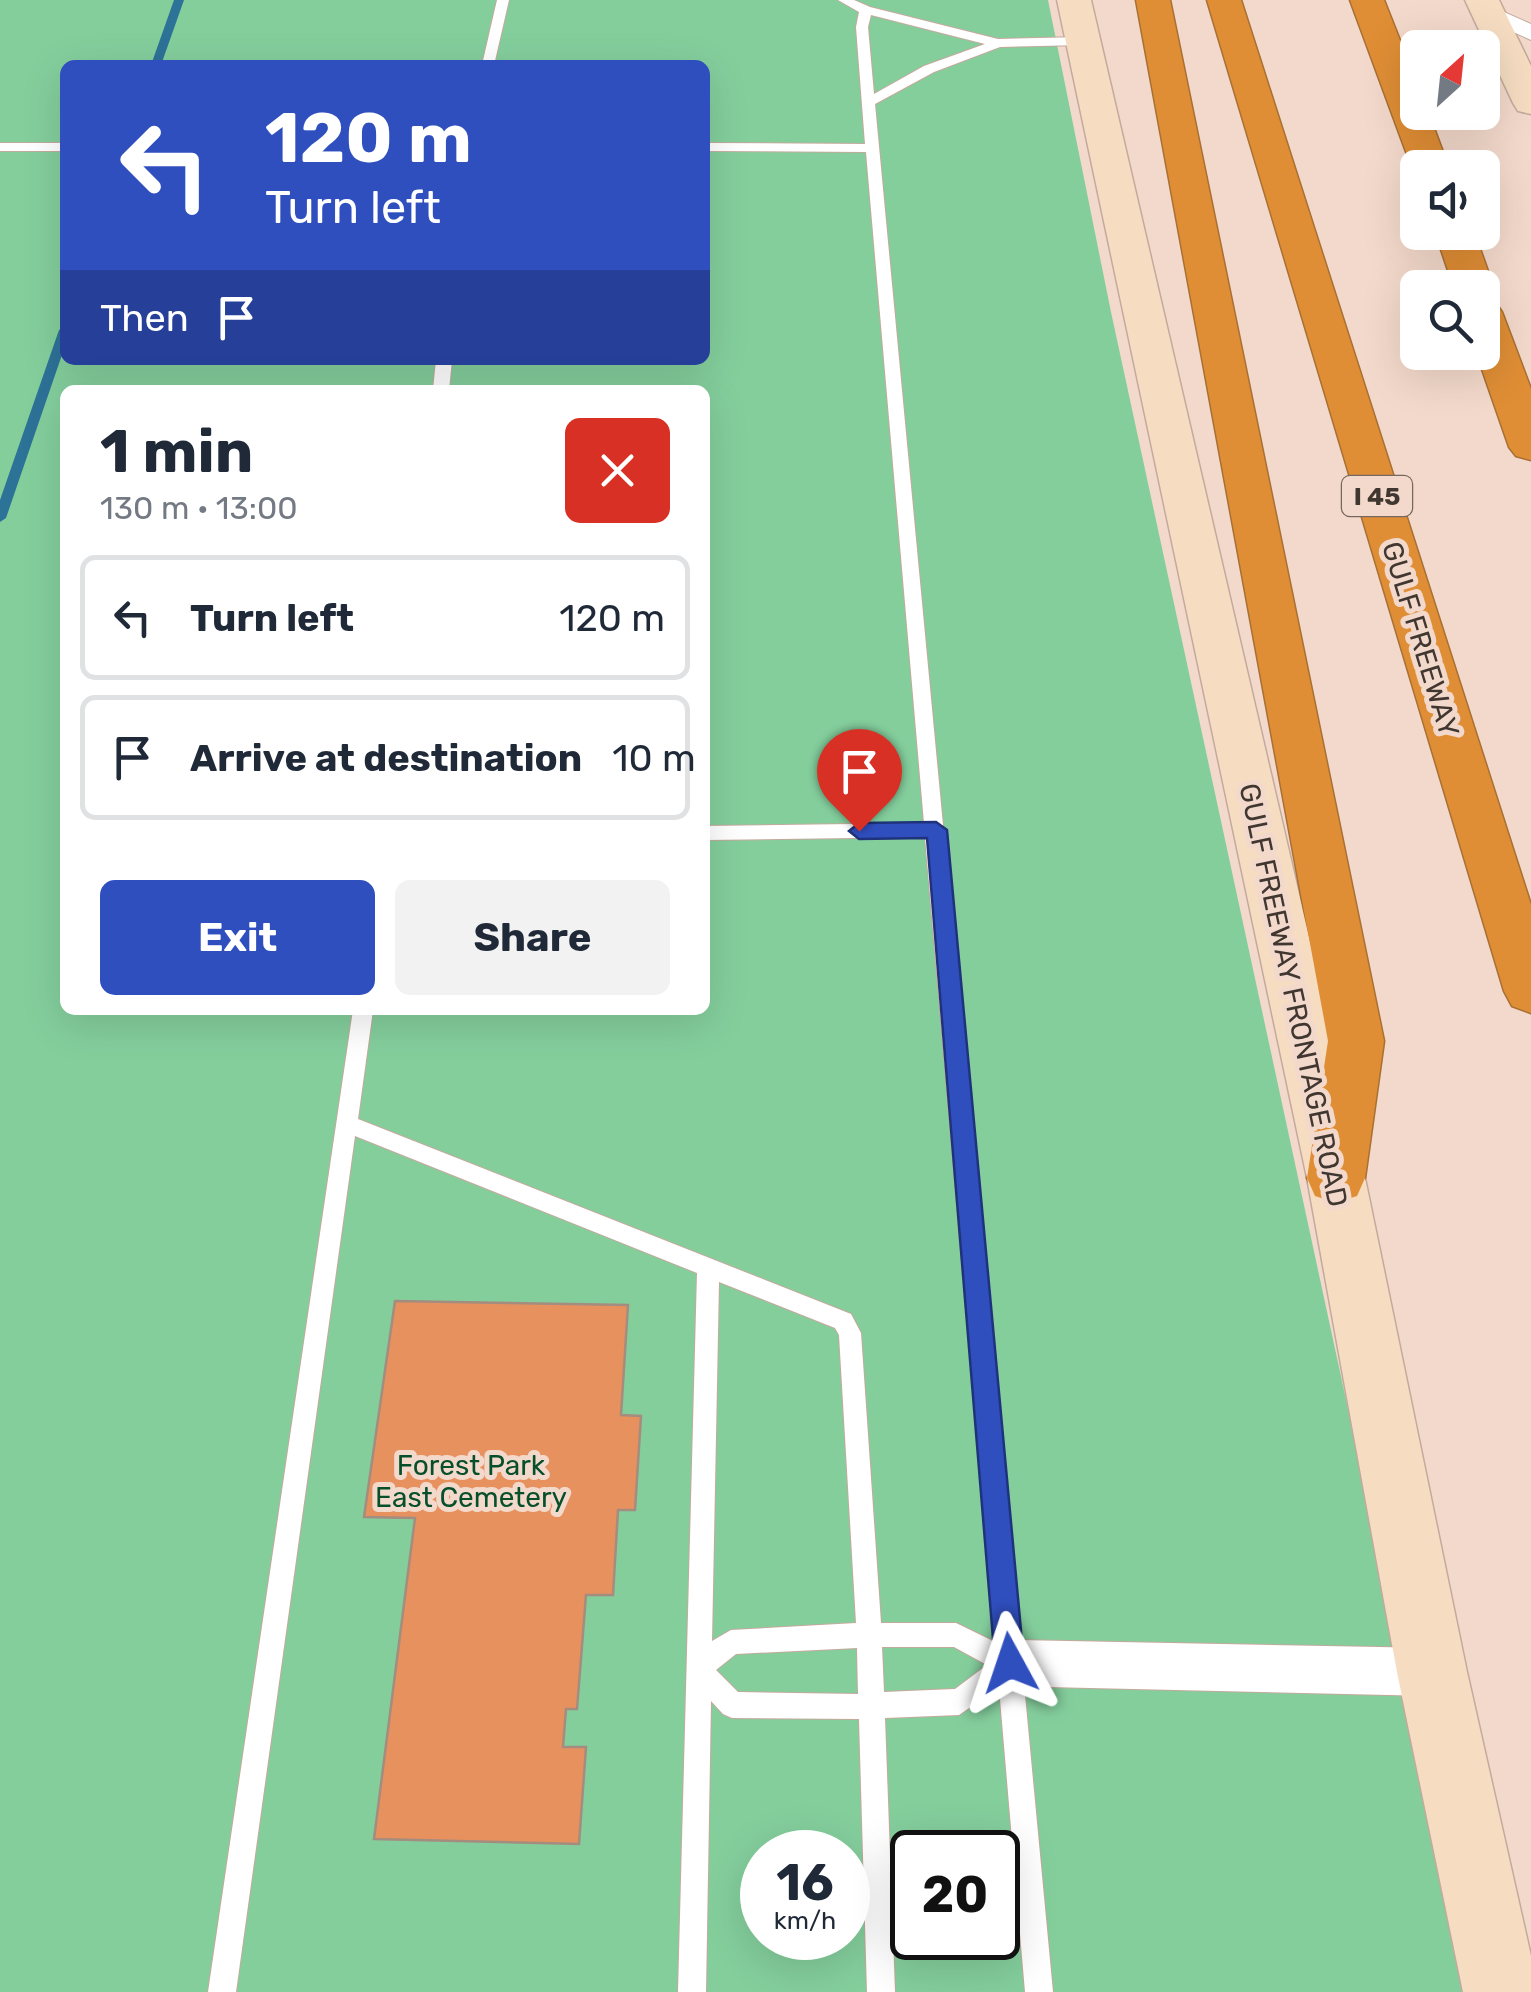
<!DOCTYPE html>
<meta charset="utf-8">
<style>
:root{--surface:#fff;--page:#f2f2f3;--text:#1f2937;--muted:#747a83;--line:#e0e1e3;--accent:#304fbf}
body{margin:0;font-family:Rubik,sans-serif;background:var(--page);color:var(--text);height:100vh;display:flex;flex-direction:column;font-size:38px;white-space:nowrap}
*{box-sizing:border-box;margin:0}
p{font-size:32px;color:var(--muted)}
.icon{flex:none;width:55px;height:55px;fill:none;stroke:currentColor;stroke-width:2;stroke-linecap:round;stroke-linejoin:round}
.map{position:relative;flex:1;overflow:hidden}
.details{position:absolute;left:60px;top:385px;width:650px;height:630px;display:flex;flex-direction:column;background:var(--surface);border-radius:15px;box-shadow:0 10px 40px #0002}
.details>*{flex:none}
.hud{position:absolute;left:60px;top:60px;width:650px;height:305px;border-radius:15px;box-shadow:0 10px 40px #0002;background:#304fbf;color:#fff;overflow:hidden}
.needle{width:65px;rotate:27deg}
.controls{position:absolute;left:1400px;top:30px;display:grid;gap:20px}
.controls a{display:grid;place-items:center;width:100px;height:100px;border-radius:15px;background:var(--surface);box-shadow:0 10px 40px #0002;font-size:50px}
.speed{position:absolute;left:740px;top:1830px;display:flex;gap:20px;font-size:50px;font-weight:700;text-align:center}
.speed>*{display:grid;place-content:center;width:130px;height:130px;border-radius:50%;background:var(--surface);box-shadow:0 10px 40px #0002;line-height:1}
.speed small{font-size:25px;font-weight:400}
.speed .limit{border:5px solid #111;border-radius:15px;background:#fff;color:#111}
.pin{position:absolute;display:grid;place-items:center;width:85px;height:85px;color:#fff;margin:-102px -42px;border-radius:50% 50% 50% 0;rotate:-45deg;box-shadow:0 0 10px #0007}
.pin .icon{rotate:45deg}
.me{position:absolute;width:110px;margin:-55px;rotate:355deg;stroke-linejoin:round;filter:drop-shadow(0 0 8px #0008)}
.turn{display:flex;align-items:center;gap:35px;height:210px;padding:0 40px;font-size:45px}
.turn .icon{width:130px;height:130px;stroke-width:2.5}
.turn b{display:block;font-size:70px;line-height:85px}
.then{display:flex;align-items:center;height:95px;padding:0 40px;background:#0003;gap:20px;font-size:38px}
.round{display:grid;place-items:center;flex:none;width:105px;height:105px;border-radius:15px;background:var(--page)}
.overview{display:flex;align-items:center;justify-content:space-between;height:170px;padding:0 40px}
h1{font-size:60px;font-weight:700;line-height:75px}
.button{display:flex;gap:20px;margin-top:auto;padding:20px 40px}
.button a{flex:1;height:115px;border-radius:15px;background:var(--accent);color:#fff;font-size:40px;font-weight:700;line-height:115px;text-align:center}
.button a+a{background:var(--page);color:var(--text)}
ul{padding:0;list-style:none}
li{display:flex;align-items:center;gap:30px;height:125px;margin:0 20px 15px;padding:0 20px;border:5px solid var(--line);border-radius:15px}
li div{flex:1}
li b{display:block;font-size:38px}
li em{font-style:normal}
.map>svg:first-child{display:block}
.green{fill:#84ce9c;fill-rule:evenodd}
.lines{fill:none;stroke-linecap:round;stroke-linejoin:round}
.stream{fill:#2d7297;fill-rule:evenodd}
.building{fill:#e7915f;stroke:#a48c7f;stroke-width:2.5}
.service-casing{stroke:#c3aa9d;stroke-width:2}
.minor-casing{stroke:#c3aa9d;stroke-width:2}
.secondary-casing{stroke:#c3aa9d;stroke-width:3}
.motorway-casing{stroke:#a87034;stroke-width:3}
.service{fill:#fff;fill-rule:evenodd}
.minor{fill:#fff;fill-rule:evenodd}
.secondary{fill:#f6ddc2;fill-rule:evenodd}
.motorway{fill:#e08e35;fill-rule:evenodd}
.route{fill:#304fbf;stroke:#1f337c;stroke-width:2.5}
.labels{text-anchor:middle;stroke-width:10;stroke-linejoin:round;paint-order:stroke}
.shield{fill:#f3d9cb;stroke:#76685f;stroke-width:2.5}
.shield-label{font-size:25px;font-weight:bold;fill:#413731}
.street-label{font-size:28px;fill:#413731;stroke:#f3d9cb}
.park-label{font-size:28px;fill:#064f2a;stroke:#f3d9cb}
</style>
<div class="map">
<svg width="1531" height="1992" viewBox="0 0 1531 1992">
<rect width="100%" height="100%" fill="#f3d9cb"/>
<!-- green -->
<path class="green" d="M0,0H1048L1111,312L1474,1992H0ZM65,65H705V360H65ZM65,390H705V1010H65ZM762,1852H848V1938H762ZM912,1852H998V1938H912Z"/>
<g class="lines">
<!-- stream -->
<path class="stream" d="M174,0H184L161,65H151Z
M65,327V346L6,518L0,522V500L59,330Z"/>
</g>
<!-- building -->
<path class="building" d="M395,1301L628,1305L621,1415L641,1416L635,1510H618L613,1595H586L577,1709H566L563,1747H586L579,1844L374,1839L415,1518L364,1517Z"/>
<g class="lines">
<defs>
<path id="service" d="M497,0H509L494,65H482Z
M838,0H854L870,7L998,39L1083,37L1089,41L1083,45L1000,47L934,72L875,104L1053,1992H1025L999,1687L959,1715L885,1718L895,1992H867L859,1719L732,1718L723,1714L711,1701L706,1992H678L697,1273L355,1136L236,1992H208L353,1010H373L358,1119L851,1314L861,1333L881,1623H956L995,1642L925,837L705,840V826L924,823L866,152L705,151V143L865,144L856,27L859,12ZM871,15L985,44L924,66L874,94L868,27ZM719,1282L835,1328L839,1335L856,1623L731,1630L712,1641ZM882,1647H954L987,1665L955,1689L884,1692ZM857,1648L858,1694L738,1692L716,1670L736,1654Z
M0,143H65V151H0Z
M436,360H452L449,390H433Z"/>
<path id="minor" d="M1488,5L1531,24V40L1480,17L1476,12Z
M1010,1640L1432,1648L1449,1655L1456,1672L1449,1689L1432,1696L1010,1686L993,1680L986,1663L993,1646Z"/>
<path id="secondary" d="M1057,0H1091L1365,1178L1467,1672L1531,1956V1992H1463L1397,1672L1307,1178Z
M1465,0H1499L1531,66V114L1518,111L1513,103Z"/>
<path id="motorway" d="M1136,0H1170L1384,1041L1365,1178L1357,1196L1336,1203L1315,1196L1307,1178L1328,1041Z
M1207,0H1241L1531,905V1013L1512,1006L1504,991Z
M1350,0H1384L1418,86V112H1428L1449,168H1418V175L1412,168Z
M1435,232H1474L1494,288L1488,296L1482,298V288H1454Z
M1482,300L1496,303L1502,312L1531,389V460L1516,456L1509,447L1476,352H1482Z"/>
</defs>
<!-- service casing -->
<use href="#service" class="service-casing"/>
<!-- minor casing -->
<use href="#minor" class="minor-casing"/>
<!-- secondary casing -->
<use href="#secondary" class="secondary-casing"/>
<!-- motorway casing -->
<use href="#motorway" class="motorway-casing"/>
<!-- service -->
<use href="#service" class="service"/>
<!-- minor -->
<use href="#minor" class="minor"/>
<!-- secondary -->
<use href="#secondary" class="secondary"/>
<!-- motorway -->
<use href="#motorway" class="motorway"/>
</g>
<!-- route -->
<path class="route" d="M936,822L947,830L1024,1663L1020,1673L1010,1677L999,1673L995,1663L927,838L859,839L849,831L859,823Z"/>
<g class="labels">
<!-- shield labels -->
<rect class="shield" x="1342" y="476" width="70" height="40" rx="8"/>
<g class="shield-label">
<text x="1377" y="505">I 45</text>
</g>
<!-- street labels -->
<g class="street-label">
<text transform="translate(1421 639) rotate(73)" y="10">GULF FREEWAY</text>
<text transform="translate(1294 995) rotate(78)" y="10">GULF FREEWAY FRONTAGE ROAD</text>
</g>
<!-- park labels -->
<g class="park-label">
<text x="471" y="1475">Forest Park<tspan x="471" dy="32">East Cemetery</tspan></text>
</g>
</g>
</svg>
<div class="controls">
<a><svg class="needle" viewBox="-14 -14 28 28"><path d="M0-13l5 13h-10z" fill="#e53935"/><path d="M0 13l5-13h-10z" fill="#747a83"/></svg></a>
<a><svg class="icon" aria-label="sound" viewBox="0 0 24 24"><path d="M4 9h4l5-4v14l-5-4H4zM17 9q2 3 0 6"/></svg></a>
<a><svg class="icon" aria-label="search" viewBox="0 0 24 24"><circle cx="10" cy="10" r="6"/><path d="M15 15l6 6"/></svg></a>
</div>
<div class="speed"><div>16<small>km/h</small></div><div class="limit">20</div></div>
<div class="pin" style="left:859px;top:831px;background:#d93025"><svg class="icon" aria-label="arrive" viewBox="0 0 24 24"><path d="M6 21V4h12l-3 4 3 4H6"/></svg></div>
<svg class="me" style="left:1010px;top:1663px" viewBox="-20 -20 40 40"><path d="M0-17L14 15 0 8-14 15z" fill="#304fbf" stroke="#fff" stroke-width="4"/></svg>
<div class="hud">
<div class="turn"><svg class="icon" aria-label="left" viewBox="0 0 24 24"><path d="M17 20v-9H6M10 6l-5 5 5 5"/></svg><div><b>120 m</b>Turn left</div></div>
<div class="then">Then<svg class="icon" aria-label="arrive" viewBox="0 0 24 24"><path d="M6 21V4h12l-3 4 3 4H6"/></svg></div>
</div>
<section class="details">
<div class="overview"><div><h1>1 min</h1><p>130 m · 13:00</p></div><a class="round" style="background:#d93025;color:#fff"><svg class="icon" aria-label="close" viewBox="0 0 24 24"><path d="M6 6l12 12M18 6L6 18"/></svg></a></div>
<ul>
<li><svg class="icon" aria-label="left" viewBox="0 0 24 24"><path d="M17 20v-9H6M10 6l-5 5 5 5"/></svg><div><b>Turn left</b></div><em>120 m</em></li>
<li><svg class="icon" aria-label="arrive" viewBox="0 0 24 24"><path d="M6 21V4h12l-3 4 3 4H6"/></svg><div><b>Arrive at destination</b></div><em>10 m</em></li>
</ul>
<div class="button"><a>Exit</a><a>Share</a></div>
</section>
</div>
